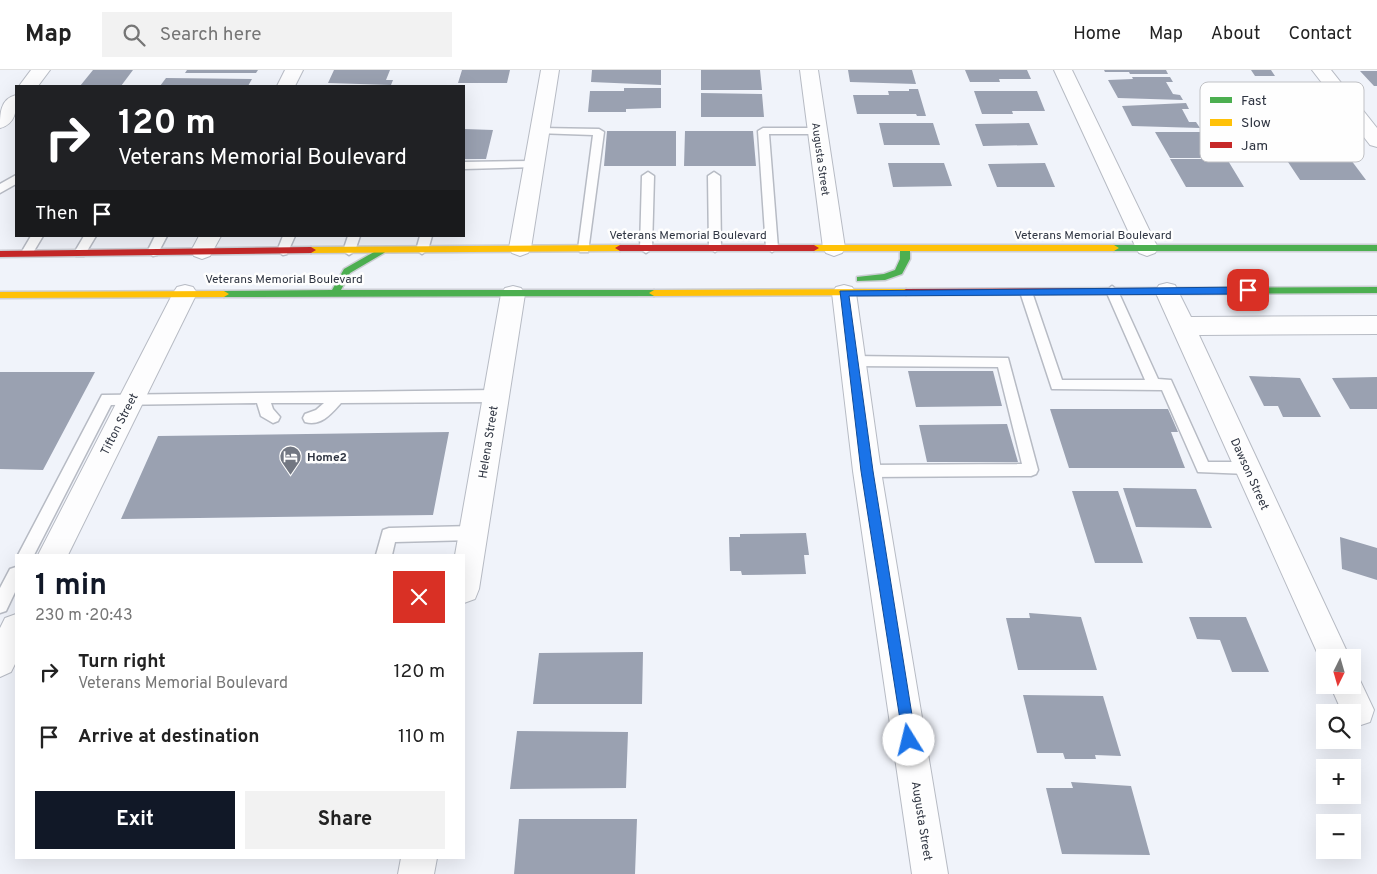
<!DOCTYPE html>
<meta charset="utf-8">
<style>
:root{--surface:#fff;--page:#f2f2f2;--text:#222;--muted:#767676;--line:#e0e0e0;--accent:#111827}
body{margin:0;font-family:Overpass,sans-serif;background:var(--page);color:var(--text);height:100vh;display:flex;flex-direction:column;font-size:19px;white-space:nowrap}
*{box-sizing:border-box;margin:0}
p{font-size:16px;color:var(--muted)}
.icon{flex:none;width:28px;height:28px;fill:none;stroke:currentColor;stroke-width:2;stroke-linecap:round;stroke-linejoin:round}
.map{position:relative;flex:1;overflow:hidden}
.sheet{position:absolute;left:15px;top:484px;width:450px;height:305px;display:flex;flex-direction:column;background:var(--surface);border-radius:0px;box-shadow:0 5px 20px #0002}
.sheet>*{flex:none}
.guide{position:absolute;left:15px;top:15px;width:450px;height:152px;border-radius:0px;box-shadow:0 5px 20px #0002;background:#202124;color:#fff;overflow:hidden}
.needle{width:32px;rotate:185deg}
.buttons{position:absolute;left:1316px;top:579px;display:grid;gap:10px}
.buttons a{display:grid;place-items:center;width:45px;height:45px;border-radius:0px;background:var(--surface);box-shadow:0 5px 20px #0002;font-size:25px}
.pin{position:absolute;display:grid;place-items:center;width:42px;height:42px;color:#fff;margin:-21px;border-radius:10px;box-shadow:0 2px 8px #0006}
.me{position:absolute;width:55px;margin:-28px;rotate:351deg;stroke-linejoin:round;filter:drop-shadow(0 0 4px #0008)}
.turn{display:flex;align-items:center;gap:18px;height:105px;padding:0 20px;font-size:22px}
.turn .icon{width:65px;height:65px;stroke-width:2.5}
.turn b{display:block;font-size:35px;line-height:42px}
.then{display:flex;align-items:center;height:48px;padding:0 20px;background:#0003;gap:10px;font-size:19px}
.round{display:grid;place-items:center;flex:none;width:52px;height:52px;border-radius:0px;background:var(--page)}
.head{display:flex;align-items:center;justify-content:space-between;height:85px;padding:0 20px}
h1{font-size:30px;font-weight:700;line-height:38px;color:var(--accent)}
.primary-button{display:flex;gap:10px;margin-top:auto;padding:10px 20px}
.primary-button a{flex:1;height:58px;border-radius:0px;background:var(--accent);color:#fff;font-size:20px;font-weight:700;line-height:58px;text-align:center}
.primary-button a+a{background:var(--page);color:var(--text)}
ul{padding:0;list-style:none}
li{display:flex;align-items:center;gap:15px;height:65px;padding:0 20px}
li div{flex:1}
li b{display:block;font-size:19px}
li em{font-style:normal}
header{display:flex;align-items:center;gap:30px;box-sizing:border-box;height:70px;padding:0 25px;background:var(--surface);border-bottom:1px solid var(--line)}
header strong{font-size:24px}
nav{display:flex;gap:28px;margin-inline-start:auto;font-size:18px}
.search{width:350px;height:45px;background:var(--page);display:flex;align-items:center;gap:12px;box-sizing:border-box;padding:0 18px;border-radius:0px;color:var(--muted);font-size:19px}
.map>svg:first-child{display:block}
.building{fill:#9aa1b1}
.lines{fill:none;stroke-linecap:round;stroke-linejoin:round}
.lane-casing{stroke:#b7bbc4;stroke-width:3}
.street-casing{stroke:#b7bbc4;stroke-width:2}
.fast-casing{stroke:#ccced4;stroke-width:3}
.slow-casing{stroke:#ccced4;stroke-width:3}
.jam-casing{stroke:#ccced4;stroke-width:3}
.lane{fill:#fdfdfe;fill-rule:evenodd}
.street{fill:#fdfdfe;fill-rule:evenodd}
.fast{fill:#4caf50;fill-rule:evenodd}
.slow{fill:#ffc107;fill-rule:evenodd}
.jam{fill:#c62828;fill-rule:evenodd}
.route{fill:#1a73e8;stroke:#114b97}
.labels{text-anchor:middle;stroke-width:5;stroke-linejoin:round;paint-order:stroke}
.far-street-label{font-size:11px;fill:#2e3441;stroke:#fefefe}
.street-label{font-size:12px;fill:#2e3441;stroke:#fefefe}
.poi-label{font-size:12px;font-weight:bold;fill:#2e3441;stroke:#fefefe;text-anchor:start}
.key{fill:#fefefe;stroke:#c0c1c5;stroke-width:1}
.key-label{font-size:14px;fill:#2e3441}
</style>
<header>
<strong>Map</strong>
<div class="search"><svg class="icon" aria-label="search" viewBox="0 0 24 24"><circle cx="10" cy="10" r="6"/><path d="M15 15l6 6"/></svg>Search here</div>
<nav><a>Home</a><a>Map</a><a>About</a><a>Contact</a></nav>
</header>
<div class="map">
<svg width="1377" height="804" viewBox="0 0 1377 804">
<rect width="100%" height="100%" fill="#f0f3fa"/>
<!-- building -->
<path class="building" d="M93,0H133L121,16H80Z
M187,0H258L256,3H185Z
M334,0H390L386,10H393L391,15L328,13Z
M462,0H510L507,13H458Z
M592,0H661V15L591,12Z
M701,0H760L762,20H701Z
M848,0H912L916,14L850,12Z
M965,0H1027L1031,9H999L1000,12H970Z
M1104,0H1166L1168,4H1130L1129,2H1105Z
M1251,0H1271L1275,6H1255Z
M1360,1H1377V16H1374Z
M1132,7H1170L1173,12H1166L1173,24L1180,25L1183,30L1118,28L1108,10L1133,9Z
M166,8L252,9L248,16H160Z
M624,18H661V38L626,39V42H588L590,21H624Z
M909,19H918L926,46H917L916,44H857L853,25H889L888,21H909Z
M974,21H1037L1045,41H1012L1013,44H982Z
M701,23L762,24L764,47H701Z
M1186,33L1189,39H1182L1189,52H1196L1200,58L1132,56L1122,36Z
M879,53H933L940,75H884Z
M1029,53L1038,75L983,76L975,54Z
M464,59L493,60L486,89H464Z
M607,61H676V96H604Z
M685,61H753L756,96H684Z
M1155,62H1210L1226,88H1170Z
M1284,86H1348L1366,110H1300Z
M1170,89H1227L1244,117H1186Z
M888,93H944L952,116L893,117Z
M1045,93L1055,117H997L988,94Z
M908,301H993L1002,336L916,337Z
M0,302H95L43,400L0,399Z
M1249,306L1300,308L1321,347H1283L1278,336H1264Z
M1377,307V339H1350L1332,308Z
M1050,339H1168L1178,362H1171L1185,398H1069Z
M1007,354L1018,392H927L919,355Z
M449,362L433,445L121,449L158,366Z
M1123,418L1196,419L1212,458L1136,457Z
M1072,421H1118L1143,493H1095Z
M806,463L809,485H804L806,504L742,505L741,501H730L729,467H740V464Z
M1340,467L1377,478V510L1342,499Z
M1029,543L1081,547L1097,600H1018L1006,548H1030Z
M1189,547H1246L1269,602H1232L1220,570L1197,569Z
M643,582L642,634H533L539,583Z
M1023,625L1103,626L1121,686L1095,685L1096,689H1065L1063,683H1037Z
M517,661L628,662L626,718L510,719Z
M1071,712L1131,716L1150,785L1062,784L1046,718H1073Z
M519,749H637L635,804H514Z"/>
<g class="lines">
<defs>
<path id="lane" d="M540,58L599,59L604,62L588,182H580L578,179L593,65L536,63L535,61Z
M763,58H817L822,61L817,64H769L778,178L772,182L766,178L758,61Z
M534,91L540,95L538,97L464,99V92Z
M648,102L654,106L652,179L646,183L640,179L642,106Z
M714,102L720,106L721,178L715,182L709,178L708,106Z
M16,105V114L0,123V114Z
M31,166H43L31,186H23L21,183Z
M84,166H96L84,186H76L74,183Z
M155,166H167L157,185L153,186L147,182Z
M283,166H295L287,184L283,185L277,181Z
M348,166H360L355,181L349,185L343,181Z
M420,166H432L428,180L422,184L416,180Z
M1112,216L1118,221L1158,309L1171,310L1208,392H1248L1253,394L1255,398L1253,402L1248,404L1198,402L1162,320L1052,319L1020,222L1021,219H1031L1032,222L1062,310H1145L1106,221Z
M852,286L1008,288L1038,400L1036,404L1031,406L867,407L862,405L860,401L862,397L867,395L1022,394L998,297L852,296L845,291Z
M496,320L501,322L503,326L501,330L496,332L341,333C332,343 321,357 305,352L303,348L305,344L316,340L324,333H271L273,339L280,347L278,351L273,353L261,346L257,333L111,335L34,485H18L102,325Z
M473,456L479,458L481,463L479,468L473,470L395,472L392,485H376L383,460L389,458Z
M16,497V520L6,541L0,543V518L10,499Z"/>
<path id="street" d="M31,0H50L38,16H19Z
M285,0H303L295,16H277Z
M541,0H559L531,178L528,183L520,186L512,183L509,178Z
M800,0H818L845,178L842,183L834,186L826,183L823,178Z
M1054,0H1072L1158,178L1155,183L1147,186L1139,183L1136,178Z
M1312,0H1331L1377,58V77L1370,75Z
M16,25C17,39 16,54 0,58C0,44 0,29 16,25Z
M199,166H221L210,186L202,189L194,186L191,181Z
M1167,213L1175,215L1191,247L1377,246V264L1199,265L1350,588H1325V600L1155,221L1159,215Z
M185,215L193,217L197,223L68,485H38L173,223L177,217Z
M844,215L852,217L856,223L881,401L948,804H912L853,401L832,223L836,217Z
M513,216L521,218L525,224L479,519L475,529L464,533V485H455L501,224L505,218Z
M16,544V592L11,602L0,607V558L5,548Z
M1352,602L1357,604L1374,640L1370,652L1358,656L1352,654V642H1342L1330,615H1352Z
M401,788H437L434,804H398Z"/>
<path id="fast" d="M1114,175H1377V181H1114L1109,178Z
M905,176L910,179V189L902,204L885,210L857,211V207L884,204L895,200L900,189V179Z
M381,178L386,181L384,183L350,203L341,220H654L659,223L654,226L224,227L219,224L224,221L332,220L344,199Z
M1377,217V223L1174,224L1169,221L1174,218Z"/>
<path id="slow" d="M620,175L625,178L620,181L311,183L306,180L311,177Z
M814,175H1114L1119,178L1114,181H814L809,178Z
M906,219L911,222L906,225L654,226L649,223L654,220Z
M224,221L229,224L224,227L0,228V222Z"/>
<path id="jam" d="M620,175H814L819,178L814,181H620L615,178Z
M311,177L316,180L311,183L0,187V181Z
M1174,218L1179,221L1174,224L906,225L901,222L906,219Z"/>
</defs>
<!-- lane casing -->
<use href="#lane" class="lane-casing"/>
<!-- street casing -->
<use href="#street" class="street-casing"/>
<!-- fast casing -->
<use href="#fast" class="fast-casing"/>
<!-- slow casing -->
<use href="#slow" class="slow-casing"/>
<!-- jam casing -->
<use href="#jam" class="jam-casing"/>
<!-- lane -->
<use href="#lane" class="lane"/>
<!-- street -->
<use href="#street" class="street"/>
<!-- fast -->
<use href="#fast" class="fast"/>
<!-- slow -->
<use href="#slow" class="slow"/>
<!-- jam -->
<use href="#jam" class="jam"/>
</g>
<!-- route -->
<path class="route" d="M1248,217L1253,220L1248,224L849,226L873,401L916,670L914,675L909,677L904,675L861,401L840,221Z"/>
<!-- icons -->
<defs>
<symbol id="hotel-pin" viewBox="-11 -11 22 30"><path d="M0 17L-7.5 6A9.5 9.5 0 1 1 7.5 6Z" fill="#727782" stroke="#fefefe"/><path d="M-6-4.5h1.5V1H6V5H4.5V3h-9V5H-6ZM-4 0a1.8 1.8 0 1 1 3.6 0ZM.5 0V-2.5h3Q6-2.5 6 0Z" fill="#fff"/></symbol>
</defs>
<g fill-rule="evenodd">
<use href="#hotel-pin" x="278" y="374" width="25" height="34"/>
</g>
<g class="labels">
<!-- far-street labels -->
<g class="far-street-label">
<text transform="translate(821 89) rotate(82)" y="4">Augusta Street</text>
</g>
<!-- street labels -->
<g class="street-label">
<text x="688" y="169">Veterans Memorial Boulevard</text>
<text x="1093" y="169">Veterans Memorial Boulevard</text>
<text x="284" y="213">Veterans Memorial Boulevard</text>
<text transform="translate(119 354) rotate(-63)" y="4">Tifton Street</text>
<text transform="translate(488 372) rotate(-81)" y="4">Helena Street</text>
<text transform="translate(1250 404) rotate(66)" y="4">Dawson Street</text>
<text transform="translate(922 751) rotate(81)" y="4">Augusta Street</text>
</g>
<!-- poi labels -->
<g class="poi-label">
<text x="307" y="391">Home2</text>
</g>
</g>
<!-- legend -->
<rect x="1200" y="12" width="164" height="80" rx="8" class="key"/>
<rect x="1210" y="27" width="22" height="6" fill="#4caf50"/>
<rect x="1210" y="49" width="22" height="7" fill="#ffc107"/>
<rect x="1210" y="72" width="22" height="6" fill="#c62828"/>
<g class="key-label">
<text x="1241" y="35">Fast</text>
<text x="1241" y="57">Slow</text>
<text x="1241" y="80">Jam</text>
</g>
</svg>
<div class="buttons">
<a><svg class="needle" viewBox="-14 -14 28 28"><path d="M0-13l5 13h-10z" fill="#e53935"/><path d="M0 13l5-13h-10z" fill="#767676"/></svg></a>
<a><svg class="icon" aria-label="search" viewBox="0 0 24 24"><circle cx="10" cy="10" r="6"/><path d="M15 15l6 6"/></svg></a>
<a>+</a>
<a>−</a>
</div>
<div class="pin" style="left:1248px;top:220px;background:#d93025"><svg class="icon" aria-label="arrive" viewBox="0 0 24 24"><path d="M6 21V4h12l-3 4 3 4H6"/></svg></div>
<svg class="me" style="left:909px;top:670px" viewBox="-20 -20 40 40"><circle r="19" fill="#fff"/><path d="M0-13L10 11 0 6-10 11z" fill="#1a73e8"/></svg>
<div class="guide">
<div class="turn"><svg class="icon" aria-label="right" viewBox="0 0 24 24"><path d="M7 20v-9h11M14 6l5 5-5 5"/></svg><div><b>120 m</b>Veterans Memorial Boulevard</div></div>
<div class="then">Then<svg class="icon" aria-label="arrive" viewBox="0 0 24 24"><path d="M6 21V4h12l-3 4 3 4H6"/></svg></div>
</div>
<section class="sheet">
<div class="head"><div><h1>1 min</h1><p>230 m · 20:43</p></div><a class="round" style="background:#d93025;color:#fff"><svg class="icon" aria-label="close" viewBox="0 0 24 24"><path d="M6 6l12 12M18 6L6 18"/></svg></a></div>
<ul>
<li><svg class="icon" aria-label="right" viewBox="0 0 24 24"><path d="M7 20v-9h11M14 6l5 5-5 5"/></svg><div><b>Turn right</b><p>Veterans Memorial Boulevard</p></div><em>120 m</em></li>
<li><svg class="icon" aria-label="arrive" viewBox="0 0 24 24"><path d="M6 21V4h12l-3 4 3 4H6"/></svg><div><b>Arrive at destination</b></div><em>110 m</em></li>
</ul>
<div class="primary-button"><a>Exit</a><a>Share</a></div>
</section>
</div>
